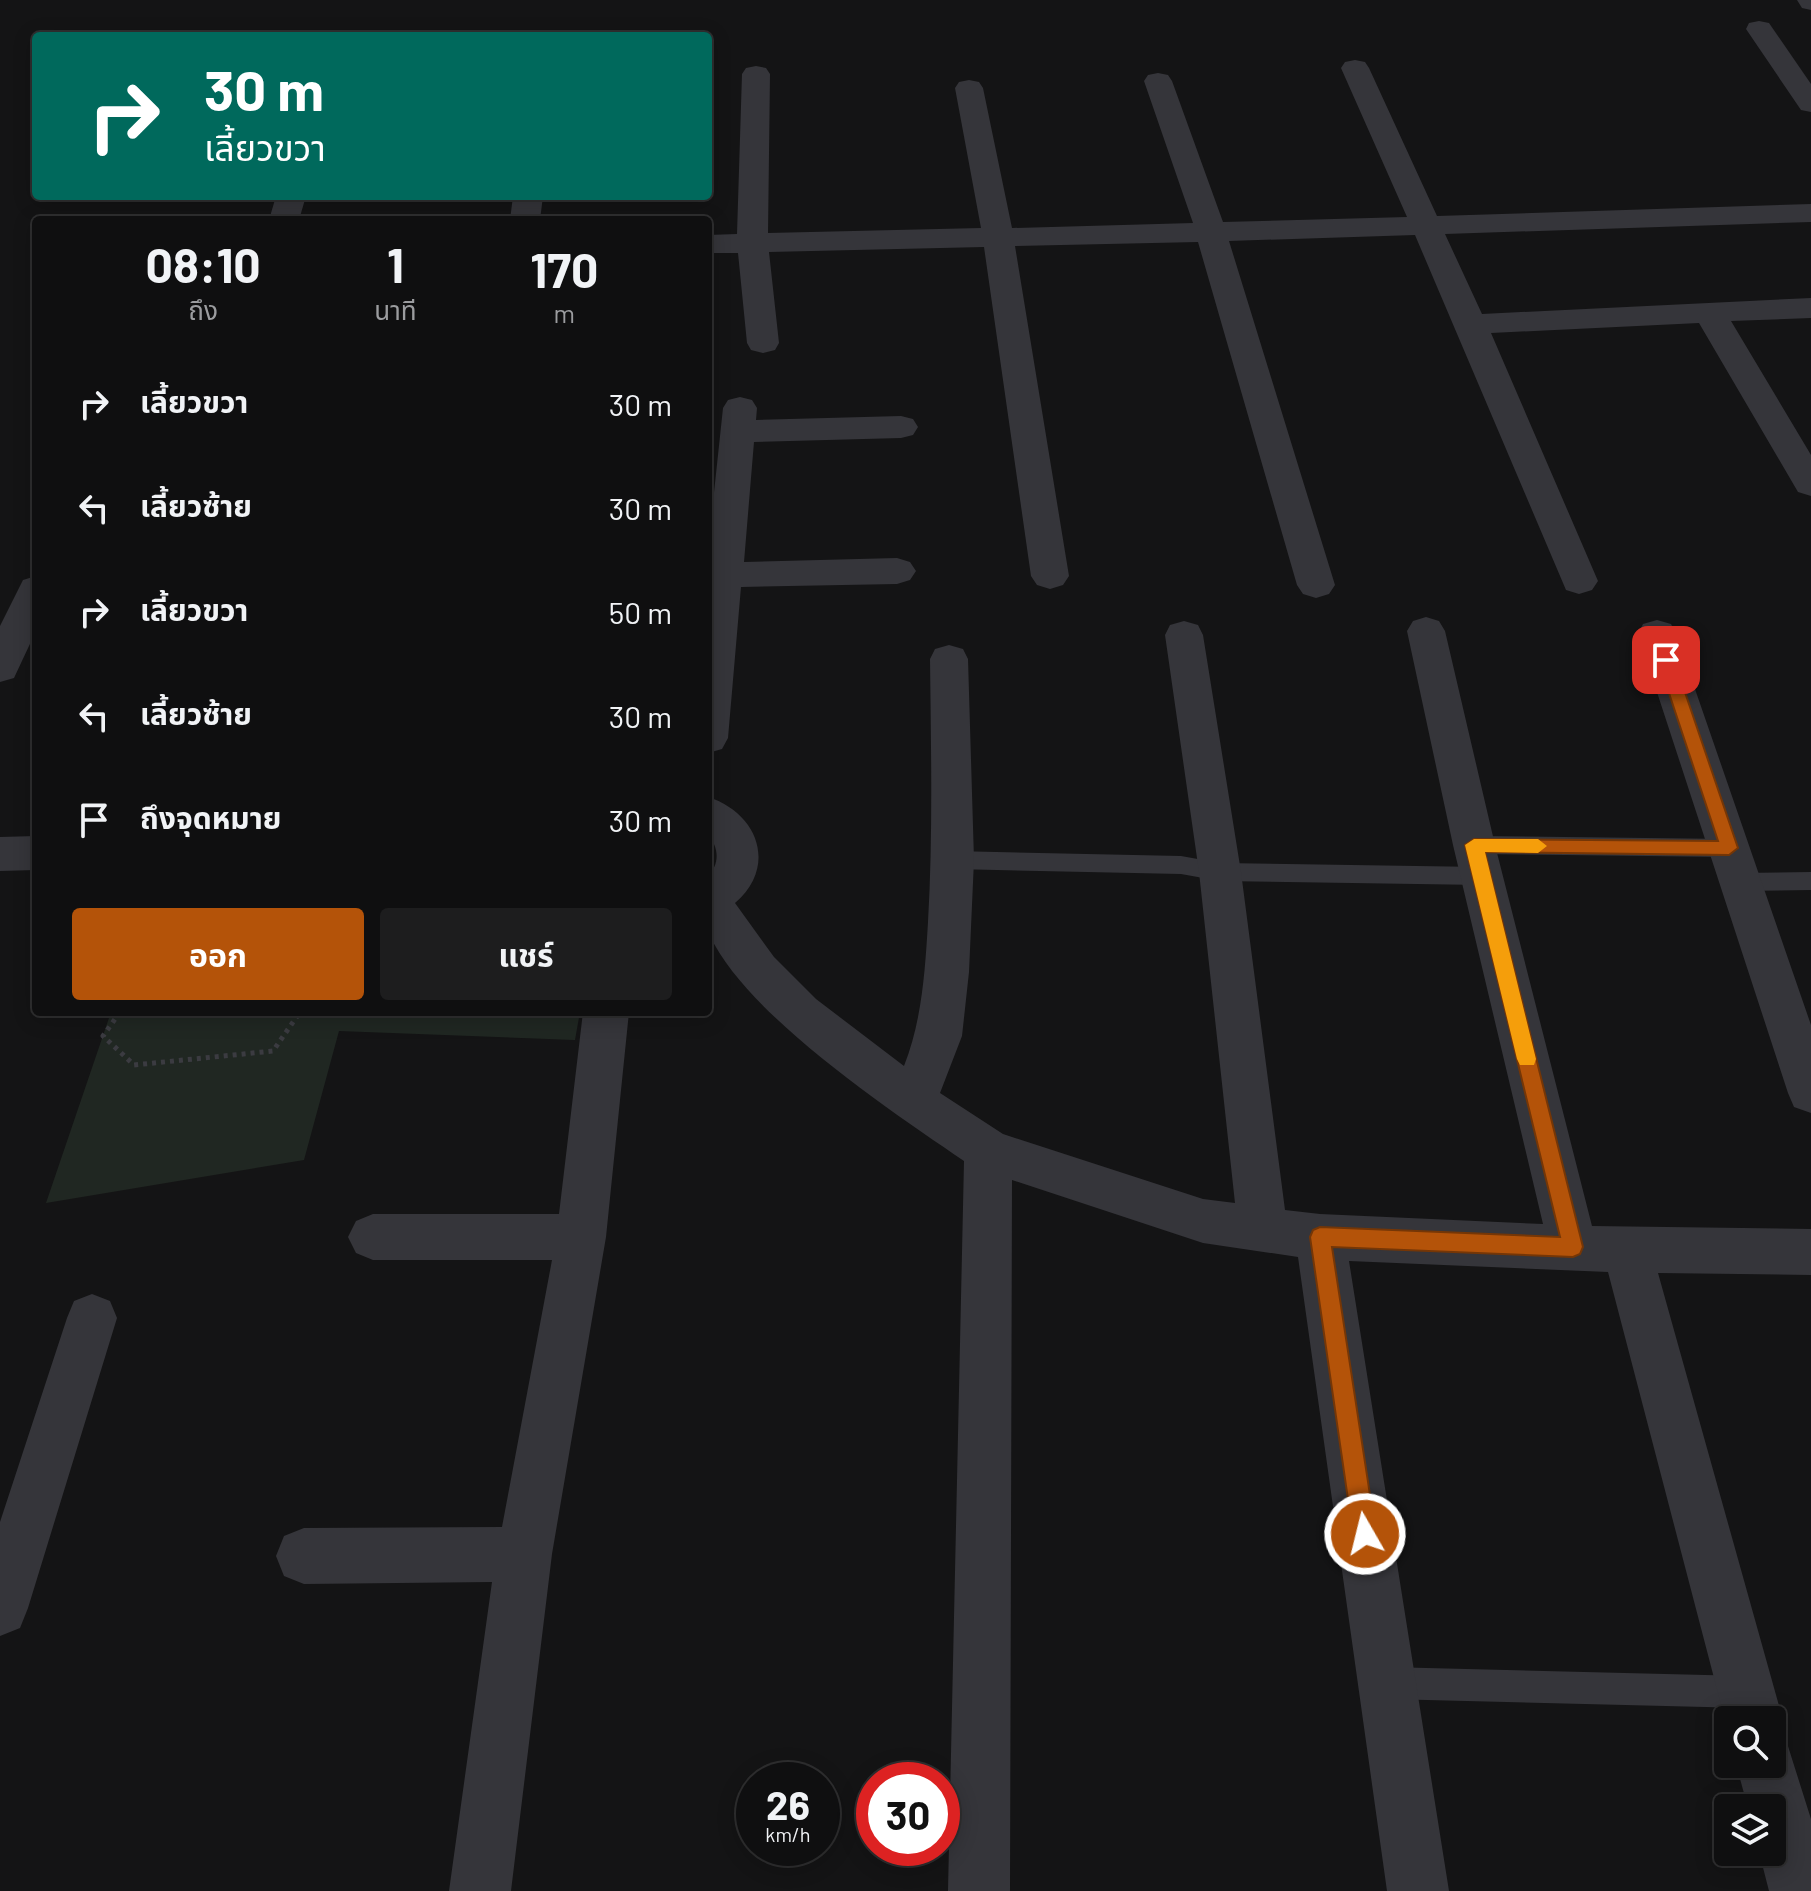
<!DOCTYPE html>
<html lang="th">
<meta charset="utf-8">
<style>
:root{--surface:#0f0f10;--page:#1d1d1e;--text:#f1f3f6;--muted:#9b9c9f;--line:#2f2f30;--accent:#b45309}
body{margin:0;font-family:Barlow,"Noto Sans Thai",sans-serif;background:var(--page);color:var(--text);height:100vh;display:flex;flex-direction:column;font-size:30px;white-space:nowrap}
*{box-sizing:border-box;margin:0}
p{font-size:26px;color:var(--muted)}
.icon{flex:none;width:44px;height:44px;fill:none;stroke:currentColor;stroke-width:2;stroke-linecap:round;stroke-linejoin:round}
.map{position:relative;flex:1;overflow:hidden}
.panel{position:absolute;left:32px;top:216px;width:680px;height:800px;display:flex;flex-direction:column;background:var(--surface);border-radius:8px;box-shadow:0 4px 20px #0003,0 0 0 2px var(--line)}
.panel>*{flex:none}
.hud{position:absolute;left:32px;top:32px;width:680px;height:168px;border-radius:8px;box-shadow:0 4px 20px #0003,0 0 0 2px var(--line);background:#00695c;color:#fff;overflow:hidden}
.tools{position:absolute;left:1714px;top:1706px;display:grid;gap:16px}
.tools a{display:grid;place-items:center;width:72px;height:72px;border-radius:8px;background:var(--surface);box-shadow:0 4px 20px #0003,0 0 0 2px var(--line);font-size:40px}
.speed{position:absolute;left:736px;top:1762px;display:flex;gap:16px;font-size:40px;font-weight:700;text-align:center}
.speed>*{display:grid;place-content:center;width:104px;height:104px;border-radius:50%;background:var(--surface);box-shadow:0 4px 20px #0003,0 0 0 2px var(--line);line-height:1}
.speed small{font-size:20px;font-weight:400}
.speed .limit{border:12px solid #d22;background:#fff;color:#111}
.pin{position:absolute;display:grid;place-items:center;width:68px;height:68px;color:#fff;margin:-34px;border-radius:16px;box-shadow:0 4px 12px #0006}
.me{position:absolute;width:88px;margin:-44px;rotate:352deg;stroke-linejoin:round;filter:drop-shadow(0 0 6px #0008)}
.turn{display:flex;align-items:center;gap:28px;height:168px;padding:0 40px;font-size:36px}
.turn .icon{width:104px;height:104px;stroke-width:2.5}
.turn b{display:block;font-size:56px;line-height:68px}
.eta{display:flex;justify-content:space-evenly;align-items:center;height:136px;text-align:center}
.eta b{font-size:48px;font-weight:700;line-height:56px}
.primary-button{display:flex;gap:16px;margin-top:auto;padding:16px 40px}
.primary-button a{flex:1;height:92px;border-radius:8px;background:var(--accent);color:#fff;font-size:32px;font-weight:700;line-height:92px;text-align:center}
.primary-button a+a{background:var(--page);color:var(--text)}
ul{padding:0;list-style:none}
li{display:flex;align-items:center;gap:24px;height:104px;padding:0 40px}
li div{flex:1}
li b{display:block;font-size:30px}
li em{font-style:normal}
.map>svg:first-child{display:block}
.green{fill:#202722}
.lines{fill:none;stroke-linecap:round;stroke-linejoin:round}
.path{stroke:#3b3b41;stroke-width:5;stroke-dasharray:4 5;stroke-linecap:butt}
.lane{fill:#35353a;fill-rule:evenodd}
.street{fill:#35353a;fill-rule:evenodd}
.route{fill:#b45309;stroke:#753606;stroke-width:2}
.slow{fill:#f59e0b}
</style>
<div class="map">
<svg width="1811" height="1891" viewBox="0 0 1811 1891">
<rect width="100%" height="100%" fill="#141415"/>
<!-- green -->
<path class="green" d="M111,1012H580L575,1040L339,1031L304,1160L46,1203Z"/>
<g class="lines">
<!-- path -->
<path class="path" d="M120,1012L103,1036L134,1065L273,1051L300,1012"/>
<!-- lane -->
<path class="lane" d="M1474,836L1729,839L1737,842L1741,848L1737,854L1729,857L1474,854L1466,851L1463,845L1466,839Z
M953,851L1181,856L1220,863L1482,867L1490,869L1494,876L1490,883L1482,885L1220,881L1181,874L953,869L945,866L941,860L945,854Z
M1811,872V890L1738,891L1730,889L1726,882L1730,875L1738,873Z
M1387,1667L1746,1676L1757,1681L1762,1692L1757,1703L1746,1708L1387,1699L1376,1694L1371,1683L1376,1672Z"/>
<!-- street -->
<path class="street" d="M1797,0H1811V10L1802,8Z
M1759,21L1769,23L1811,84V112L1801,110L1746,29L1749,23Z
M1355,60L1365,62L1369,68L1437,216L1811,204V222L1445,234L1482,314L1811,298V318L1731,321L1811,455V496L1798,492L1699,323L1491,333L1598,581L1592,590L1579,594L1566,590L1415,235L1229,241L1335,585L1329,594L1316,598L1303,594L1297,585L1198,242L1015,246L1069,576L1063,585L1050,589L1037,585L1031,576L984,247L769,252L779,343L775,350L763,353L751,350L747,343L738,253H708V235L737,234L742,74L746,68L756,66L766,68L770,74L768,233L981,228L955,88L959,82L969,80L979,82L983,88L1012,228L1193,223L1144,81L1148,75L1158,73L1168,75L1172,81L1223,222L1407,217L1341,68L1345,62Z
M276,196H306L299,220H269Z
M513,196H543L540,220H510Z
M740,397L752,400L757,408L756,420L901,416L913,419L918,427L913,435L901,438L754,442L744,562L897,558L910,562L916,571L910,580L897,584L741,587L728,738L722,749L708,753V549L723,408L728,400Z
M36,576V631L14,678L0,682V626L23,580Z
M1426,617L1439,621L1445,631L1495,845L1592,1226L1811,1229V1275L1658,1273L1783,1720L1776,1738L1787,1743L1811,1819V1891H1769L1759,1852H1772V1808H1748L1736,1764H1772V1720H1728V1728L1725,1720L1608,1272L1349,1261L1449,1891H1387L1298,1257L1203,1243L1012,1180L1010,1891H948L964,1161C891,1111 748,1016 710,936C703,922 708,892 708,876C720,864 719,847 708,835V797C758,813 778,866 735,903L774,957L816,999L904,1066C922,1020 925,972 928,922C933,835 931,747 930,659L935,649L949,645L963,649L968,659L974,860L969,972L962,1036L940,1093L1003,1134L1203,1199L1235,1203L1199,872L1165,635L1170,625L1184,621L1198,625L1203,635L1241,872L1285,1210L1320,1214L1543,1224L1453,845L1407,631L1413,621Z
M1657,620L1671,624L1676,634L1811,1025V1113L1794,1107L1788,1093L1638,634L1643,624Z
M36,836V870L0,871V837Z
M583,1012H629L606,1237L552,1554L511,1891H449L492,1582L304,1584L284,1576L276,1556L284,1536L304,1528L502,1527L552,1260H373L356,1253L348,1237L356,1221L373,1214H559Z
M92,1294L110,1301L117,1318L28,1608L20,1628L0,1636V1522L67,1318L74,1301Z"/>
</g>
<!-- route -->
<path class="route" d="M1666,655L1674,660L1738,848L1729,855L1485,852L1583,1247L1580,1254L1573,1257L1332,1247L1376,1534L1373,1542L1365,1546L1357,1542L1353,1534L1310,1237L1313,1230L1320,1227L1560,1237L1465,845L1474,839L1718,841L1658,660Z"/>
<!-- slow -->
<path class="slow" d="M1474,839H1538L1547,846L1538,853L1485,852L1536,1059L1534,1065H1520L1517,1059L1465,845Z"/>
</svg>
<div class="tools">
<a><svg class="icon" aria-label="search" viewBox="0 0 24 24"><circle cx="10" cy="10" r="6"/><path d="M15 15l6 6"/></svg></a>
<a><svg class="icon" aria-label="layers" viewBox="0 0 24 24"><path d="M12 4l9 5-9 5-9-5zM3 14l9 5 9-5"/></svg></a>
</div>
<div class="speed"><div>26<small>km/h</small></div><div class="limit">30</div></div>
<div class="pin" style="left:1666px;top:660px;background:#d93025"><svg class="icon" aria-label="arrive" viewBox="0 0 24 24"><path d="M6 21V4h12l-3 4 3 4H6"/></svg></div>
<svg class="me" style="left:1365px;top:1534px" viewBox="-20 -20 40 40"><circle r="17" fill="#b45309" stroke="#fff" stroke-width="3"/><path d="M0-11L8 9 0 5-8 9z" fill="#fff"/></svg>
<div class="hud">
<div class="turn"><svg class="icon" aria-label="right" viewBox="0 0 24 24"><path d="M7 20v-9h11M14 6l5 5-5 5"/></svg><div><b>30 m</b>เลี้ยวขวา</div></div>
</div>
<section class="panel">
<div class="eta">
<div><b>08:10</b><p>ถึง</p></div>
<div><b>1</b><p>นาที</p></div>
<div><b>170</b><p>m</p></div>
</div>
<ul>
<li><svg class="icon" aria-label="right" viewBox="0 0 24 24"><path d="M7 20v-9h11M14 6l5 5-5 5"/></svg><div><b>เลี้ยวขวา</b></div><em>30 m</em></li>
<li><svg class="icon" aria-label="left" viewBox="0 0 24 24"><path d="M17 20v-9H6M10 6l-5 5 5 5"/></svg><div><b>เลี้ยวซ้าย</b></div><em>30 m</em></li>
<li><svg class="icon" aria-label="right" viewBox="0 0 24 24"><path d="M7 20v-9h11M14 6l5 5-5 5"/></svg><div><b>เลี้ยวขวา</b></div><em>50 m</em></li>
<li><svg class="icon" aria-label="left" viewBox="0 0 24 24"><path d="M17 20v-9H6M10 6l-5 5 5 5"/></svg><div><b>เลี้ยวซ้าย</b></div><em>30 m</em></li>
<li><svg class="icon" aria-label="arrive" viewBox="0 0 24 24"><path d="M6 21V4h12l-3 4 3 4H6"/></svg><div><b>ถึงจุดหมาย</b></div><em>30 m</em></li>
</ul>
<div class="primary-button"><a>ออก</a><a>แชร์</a></div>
</section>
</div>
